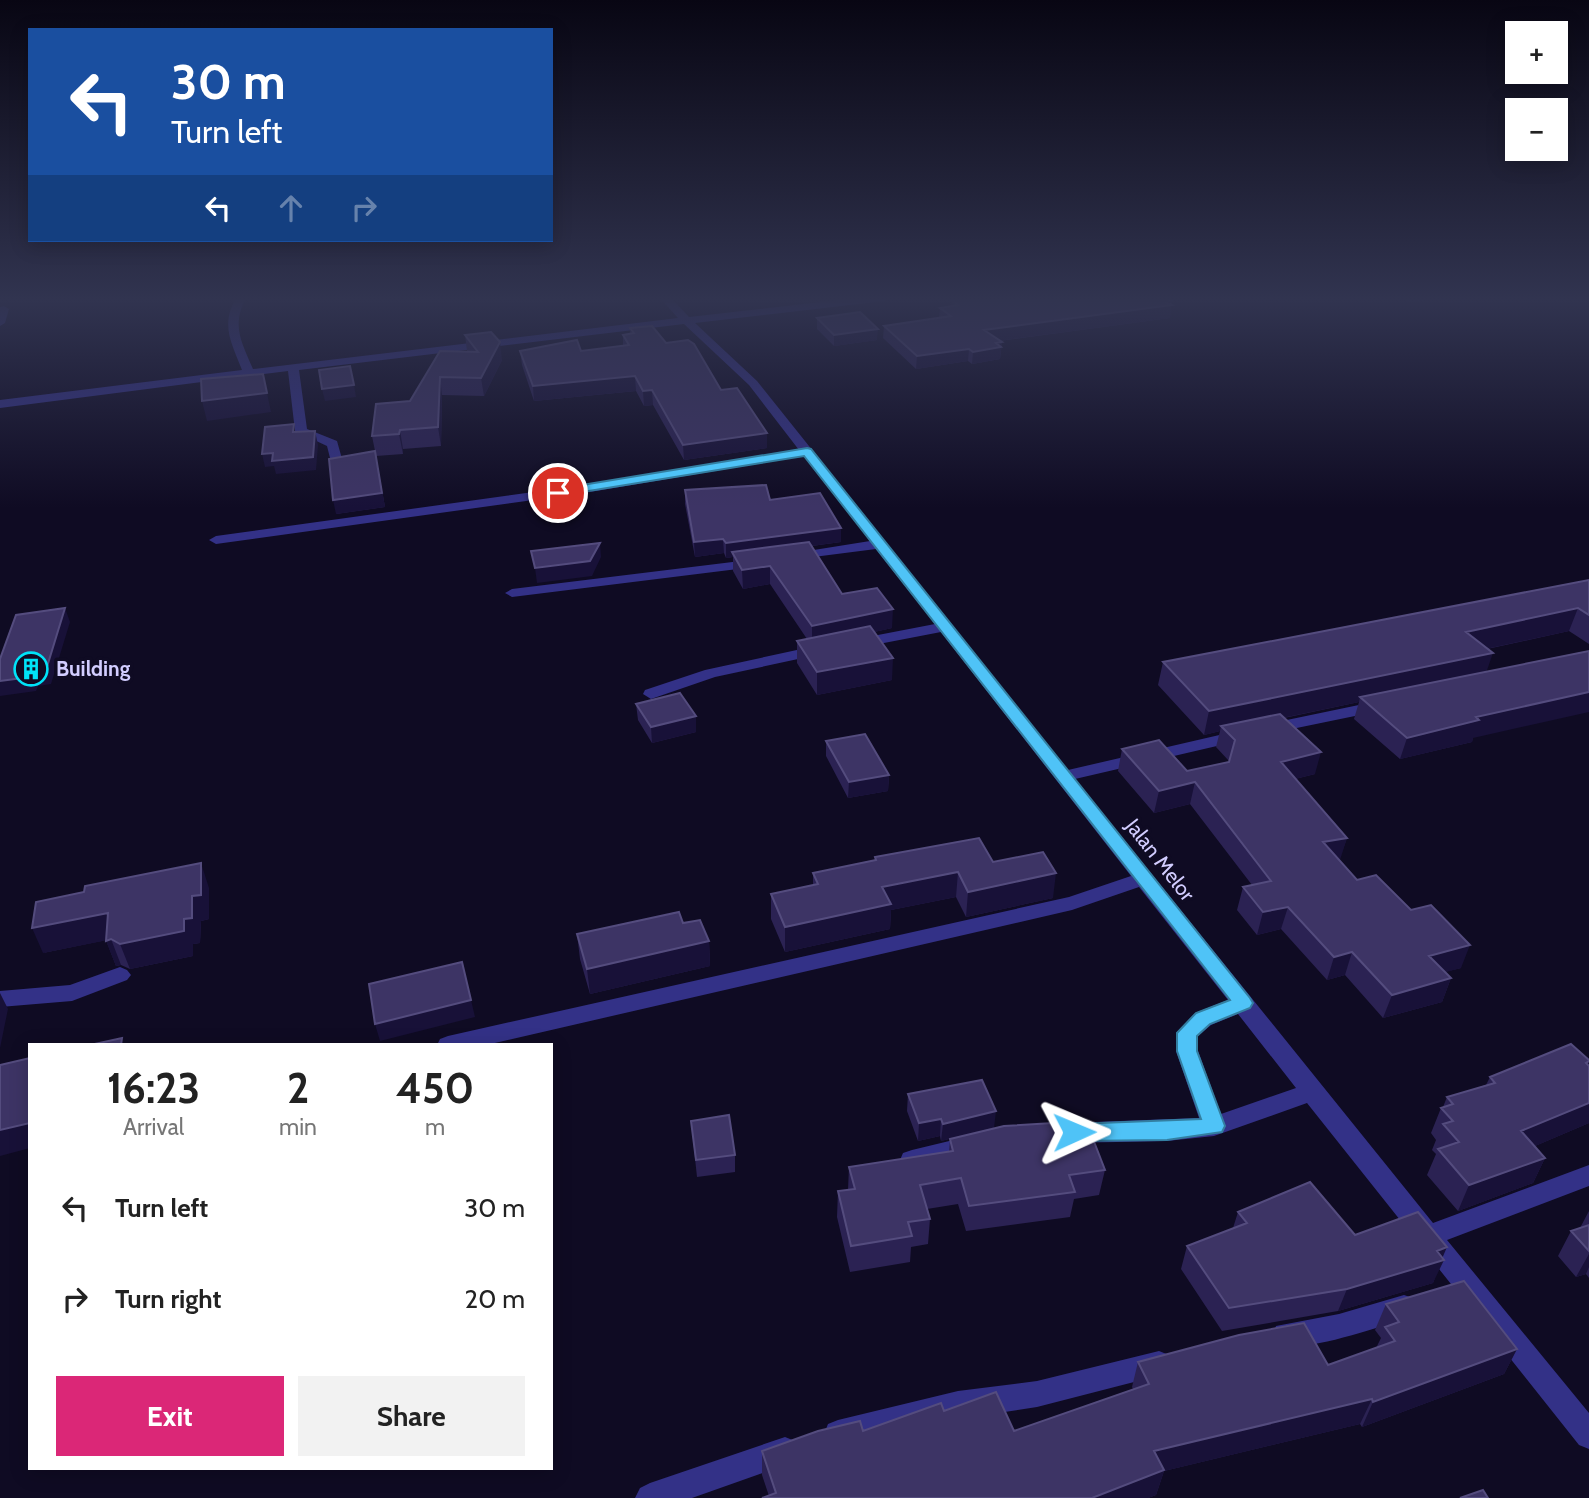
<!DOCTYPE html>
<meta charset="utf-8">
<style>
:root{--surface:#fff;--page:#f2f2f2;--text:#222;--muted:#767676;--accent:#db2777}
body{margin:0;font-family:Cabin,sans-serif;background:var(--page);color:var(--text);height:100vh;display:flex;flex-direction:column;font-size:26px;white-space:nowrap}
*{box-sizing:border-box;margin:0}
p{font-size:23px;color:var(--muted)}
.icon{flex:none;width:38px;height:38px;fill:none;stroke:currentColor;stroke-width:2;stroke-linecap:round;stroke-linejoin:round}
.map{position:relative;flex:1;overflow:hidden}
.panel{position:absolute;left:28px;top:1043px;width:525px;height:427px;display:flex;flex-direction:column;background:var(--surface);border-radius:0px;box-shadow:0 4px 18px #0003}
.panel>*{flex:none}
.guide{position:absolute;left:28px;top:28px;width:525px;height:214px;border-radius:0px;box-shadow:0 4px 18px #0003;background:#1a4fa0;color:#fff;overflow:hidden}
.fabs{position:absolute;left:1505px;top:21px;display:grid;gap:14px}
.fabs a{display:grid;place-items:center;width:63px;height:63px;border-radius:0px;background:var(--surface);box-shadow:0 4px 18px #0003;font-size:35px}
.pin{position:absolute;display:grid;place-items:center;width:60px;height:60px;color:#fff;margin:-30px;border:4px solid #fff;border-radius:50%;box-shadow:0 2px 7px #0007}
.me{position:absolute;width:77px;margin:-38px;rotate:89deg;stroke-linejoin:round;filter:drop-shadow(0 0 5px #0008)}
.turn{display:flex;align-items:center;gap:24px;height:147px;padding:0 28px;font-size:32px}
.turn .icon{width:91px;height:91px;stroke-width:2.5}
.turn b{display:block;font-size:49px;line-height:60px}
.lanes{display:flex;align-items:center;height:66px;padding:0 28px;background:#0003;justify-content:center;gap:35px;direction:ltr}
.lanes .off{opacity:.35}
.eta{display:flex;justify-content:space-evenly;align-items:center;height:119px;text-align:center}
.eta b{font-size:42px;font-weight:700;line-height:49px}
.button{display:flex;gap:14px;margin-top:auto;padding:14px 28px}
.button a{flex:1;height:80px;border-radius:0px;background:var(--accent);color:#fff;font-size:28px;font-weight:700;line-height:80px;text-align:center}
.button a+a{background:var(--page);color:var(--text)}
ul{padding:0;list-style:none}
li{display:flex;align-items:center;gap:21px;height:91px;padding:0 28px}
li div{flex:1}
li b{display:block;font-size:26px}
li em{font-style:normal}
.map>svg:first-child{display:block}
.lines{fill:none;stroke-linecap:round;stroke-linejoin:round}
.street{fill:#333187;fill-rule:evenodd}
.wall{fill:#2b2253}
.shaded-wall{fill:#181138}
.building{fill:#3d3465;stroke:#544c7e;stroke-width:2}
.route{fill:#4fc3f7;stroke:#337fa1;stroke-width:2}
.labels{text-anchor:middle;stroke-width:7;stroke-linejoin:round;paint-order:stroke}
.poi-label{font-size:21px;font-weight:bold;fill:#d2cdff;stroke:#0f0b23;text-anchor:start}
.street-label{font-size:21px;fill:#d2cdff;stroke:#0f0b23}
</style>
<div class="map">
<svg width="1589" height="1498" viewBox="0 0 1589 1498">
<rect width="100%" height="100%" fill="#0f0b23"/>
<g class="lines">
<!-- street -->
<path class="street" d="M236,298H246C231,326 242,343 253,369L678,318L660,298H671L689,317L856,298H889L884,301L695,323L757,381L1068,770L1241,730L1247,731L1250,735L1247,739L1075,779L1433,1223L1589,1165V1186L1447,1240L1589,1413V1449L1579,1445L1307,1103L1214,1136L1167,1141L1067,1143L1059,1140L1055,1133L1059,1126L1067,1123L1199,1118L1176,1051V1033L1195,1013L1228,1000L1139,887L1072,910L486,1045H437L440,1039L448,1036L1069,897L1131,876L941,632L858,648L852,646L850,643L852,640L935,624L876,549L790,560L788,557L795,553L870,541L804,456L584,493L216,544L209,540L216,536L584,485L799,450L749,385L684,324L299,370L307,429L337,441L344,466L338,470L332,466L327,446L295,431L288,371L0,408V400L242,370C232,343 220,326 236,298ZM1238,1014L1296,1088L1221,1114L1198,1051V1036L1211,1025Z
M4,306L9,309L5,323L0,326V307Z
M757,559L762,560V566L512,597L505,593L512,589Z
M820,645L828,650L826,653L715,677L651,699L643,694L645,690L705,670Z
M1378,701L1384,702L1386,706L1384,710L1268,734L1259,729L1268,724Z
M120,967L127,970L131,975L127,980L72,1001L0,1007V991L70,985Z
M970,1136L978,1139L982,1146L978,1153L912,1170L903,1167L900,1160L903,1153L912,1150Z
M1404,1295L1413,1298L1417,1307L1413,1316L1404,1319C1375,1328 1303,1354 1276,1344L1273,1335L1276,1326L1339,1314Z
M1159,1351L1169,1355L1173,1364L1169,1373L1037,1407L958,1419L838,1448L828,1444L824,1434L828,1424L838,1420L958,1391L1037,1381Z
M785,1437L795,1441L799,1451L795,1461L785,1465L692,1498H635L640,1488L650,1483Z"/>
</g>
<!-- wall -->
<path class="wall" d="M1403,298H1439L1411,302Z
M951,299L1171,305L1170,318L999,341L1002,342L1000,359L972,364L968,361L916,369L883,338L884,326L939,318L940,308L950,306Z
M817,318L877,340L834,346L817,329Z
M630,328L666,343L721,390L767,433V448L684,460L653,405L644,406L636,391L534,401L522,365L520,351H581L623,346V335L630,334Z
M465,335L502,360L484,396L442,395L441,446L403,449V454L376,456L385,507L336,514L375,451L372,436L410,401L467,351Z
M685,490L770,500L841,542L812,546L842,594L892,628L874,632L892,680L817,695L797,663V641L807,639L770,584L743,589L733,571V557L726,558L724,553L695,557L685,504Z
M1589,580V644L1569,631L1487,649L1486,672L1472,742L1400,759L1354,719L1359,702L1284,718L1315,774L1295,779L1347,838L1339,860L1357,880L1461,968L1444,972L1451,978L1442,1002L1383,1018L1345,975L1327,980L1281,929L1257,935L1237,910L1243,887L1252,885L1190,804L1154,813L1118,771L1122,749L1187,771L1229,762V761L1216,747L1220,731L1204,735L1158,685L1163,662Z
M636,704L696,732L652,743L638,720Z
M826,741L889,775L888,791L848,798L826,756Z
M875,857L993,862L1053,898L966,917L956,897L891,910L890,929L785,952L771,919V894L813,885V873L875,861Z
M209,888V919L201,921L200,943L193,944V956L130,969L121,965L116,966L106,940L43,953Z
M683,923L709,941L710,966L590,994L580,959L577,934Z
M1589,1060L1588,1065L1589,1066V1123L1535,1146L1545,1158L1533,1183L1458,1211L1427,1175L1436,1154L1432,1150L1436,1140L1431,1133L1441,1108L1443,1107L1447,1097L1486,1085L1490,1077Z
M908,1094L994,1128L941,1141L940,1136L918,1141L907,1111Z
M691,1121L735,1155V1172L697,1177Z
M950,1139L1105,1170L1099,1195L1074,1199L1070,1217L966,1231L958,1204L927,1209L930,1219L928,1244L911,1247L910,1262L850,1272L837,1217L838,1191L848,1190L849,1167L949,1152Z
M1589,1211V1278L1586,1274L1576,1277L1558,1256L1571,1231L1580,1228Z
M1238,1212L1355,1235L1442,1258L1433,1283L1338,1311L1222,1331L1181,1269L1187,1246L1233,1228Z
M1386,1304L1517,1349L1504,1374L1362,1427L1360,1424L1164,1471L1156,1495L1148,1498H762L769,1496L762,1475V1451L863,1431L944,1411L1014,1431L1133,1389L1132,1387L1138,1362L1328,1365L1376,1348L1381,1338L1375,1330Z"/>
<!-- shaded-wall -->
<path class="shaded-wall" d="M1412,298H1439L1411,302Z
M1172,301L1170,318L983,343L984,330Z
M878,329L877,340L834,346V335Z
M500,342L502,360L484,396L481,378Z
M1002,342L1000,359L972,364L973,352Z
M969,349L968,361L916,369L917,356Z
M263,374L271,412L207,421L202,401Z
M635,376L636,391L534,401L533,386Z
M440,377L442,395L441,446L438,427Z
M354,385L356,397L325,401L322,389Z
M652,390L653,405L644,406L643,391Z
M400,430L403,449V454L399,434Z
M315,431L318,445L316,470L276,474L274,466L265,467L262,454Z
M767,433V448L684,460L683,445Z
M375,451L385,507L336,514L333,500Z
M841,528V542L735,556L732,552L733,557L726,558V543Z
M723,539L724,553L695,557L694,542Z
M600,543L601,557L592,576L537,583L535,568Z
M770,566V584L743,589L742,570Z
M65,608L70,622L51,684L38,686L36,691L0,696V681L32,672Z
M1578,608L1569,631L1458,655L1466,632Z
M893,609L892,628L812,646V626Z
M1493,653L1485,676L1360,697L1359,702L1225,730L1221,726L1220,731L1204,735L1209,711Z
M893,658L892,680L817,695V672Z
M1589,692V712L1473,738L1472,742L1400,759L1407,738L1476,717Z
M696,716V732L652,743L651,727Z
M1321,752L1315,774L1275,784L1281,762Z
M889,775L888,791L848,798L849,782Z
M1195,782L1190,804L1154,813L1159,791Z
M1347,838L1340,860L1316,864L1323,842Z
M201,863L209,888V919L201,921L200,943L193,944V956L130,969L120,944L184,919L192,896Z
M958,872L956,897L891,910L890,929L785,952V927L882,887Z
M1056,873L1053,898L966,917L968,892Z
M1288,907L1281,929L1257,935L1263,912Z
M108,913L118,938L43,953L32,928Z
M111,939L121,965L116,966L106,941Z
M709,941L710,966L590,994L587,969Z
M1470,945L1461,968L1420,979L1429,956Z
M1352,952L1345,975L1327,980L1334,957Z
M1451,978L1442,1002L1383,1018L1392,995Z
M0,993L8,1009L0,1048Z
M471,1000L475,1017L380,1041L375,1024Z
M1589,1103V1123L1509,1157L1521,1131Z
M996,1111L994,1128L941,1141L943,1124Z
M941,1119L940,1136L918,1141L919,1123Z
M30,1123V1148L0,1156V1130Z
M1545,1158L1533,1183L1458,1211L1469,1185Z
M1447,1247L1441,1261L1444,1260L1433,1283L1338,1311L1347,1289Z
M1589,1254V1267L1586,1274L1576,1277Z
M1517,1349L1504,1374L1362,1427L1373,1402Z
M1372,1399L1360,1424L1164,1471L1156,1495L1148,1498H1092L1154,1451Z"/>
<!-- building -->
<path class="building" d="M959,298H1167L1172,301L1166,302L1172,305L984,330L1002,342L996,343L1001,347L973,352L969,349L917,356L884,326L951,316L940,308L958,305L951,299Z
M860,312L878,329L834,335L817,318Z
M652,326L666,343L688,340L694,344L721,390L737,388L767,433L683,445L652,390L643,391L635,376L533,386L520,351L577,340L581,351L629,345L623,335L634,333L630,328Z
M491,332L500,342L481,378L440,377L438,427L400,430L399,434L372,436L376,404L410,401L440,351L478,352L465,335Z
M350,366L354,385L322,389L319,370Z
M263,374L267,393L202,401L201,379Z
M294,424L293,432L315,431L313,457L272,461L273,453L262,454L265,427Z
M375,451L382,493L333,500L329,459Z
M766,485L770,500L820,493L841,528L726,543L723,539L694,542L685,490Z
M809,542L842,594L877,588L893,609L812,626L770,566L742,570L732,552Z
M600,543L590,561L535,568L531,551Z
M1589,580V615L1578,608L1466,632L1493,653L1209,711L1163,662Z
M65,608L46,670L32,672L30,677L0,681V659L16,615Z
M870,626L893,658L817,672L797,641Z
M1589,651V692L1476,717L1479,720L1407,738L1360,697Z
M680,693L696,716L651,727L636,704Z
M1280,714L1321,752L1281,762L1347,838L1323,842L1357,880L1376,875L1411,910L1431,905L1470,945L1429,956L1451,978L1392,995L1352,952L1334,957L1288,907L1263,912L1243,887L1271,881L1195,782L1159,791L1122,749L1159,740L1187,771L1229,762L1235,740L1221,726Z
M865,734L889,775L849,782L826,741Z
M979,838L993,862L1043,852L1056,873L968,892L958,872L882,887L891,904L785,927L771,894L818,884L813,873L876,860L875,857Z
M201,863V895L192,896V918L184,919V931L120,944L111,939L106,941L108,913L32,928L36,902L84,892L85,886Z
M679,912L683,923L700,920L709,941L587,969L577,934Z
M462,962L471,1000L375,1024L369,984Z
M122,1038L121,1045H90Z
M1571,1044L1589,1060V1061L1586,1063L1589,1066V1103L1521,1131L1545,1158L1469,1185L1438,1149L1459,1142L1443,1124L1453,1121L1441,1108L1453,1104L1447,1097L1495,1083L1490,1077Z
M30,1058V1123L0,1130V1065Z
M982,1080L996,1111L943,1124L941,1119L919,1123L908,1094Z
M729,1115L735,1155L696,1160L691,1121Z
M1086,1121L1105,1170L1069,1175L1075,1192L969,1206L961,1178L920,1185L930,1219L908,1222L912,1236L851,1246L838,1191L855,1189L849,1167L953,1151L950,1139L1004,1126Z
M1310,1182L1355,1235L1418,1212L1447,1247L1437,1251L1444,1260L1347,1289L1229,1308L1187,1246L1247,1223L1238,1212Z
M1589,1225V1251L1571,1231Z
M1464,1281L1517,1349L1373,1402L1372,1399L1154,1451L1164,1470L1092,1498H762L776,1493L762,1451L818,1431L860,1421L863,1431L941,1403L944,1411L996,1392L1014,1431L1149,1384L1138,1362L1239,1335L1304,1323L1328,1365L1395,1341L1385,1327L1399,1322L1386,1304Z
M1483,1490L1488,1498H1460Z"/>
<!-- sky -->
<linearGradient id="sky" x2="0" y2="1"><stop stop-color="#080613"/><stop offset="0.59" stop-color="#313450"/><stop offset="1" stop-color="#313450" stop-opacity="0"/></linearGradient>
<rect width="1589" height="508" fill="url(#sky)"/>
<!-- route -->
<path class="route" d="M807,448L811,449L1250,998L1253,1003L1250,1008L1210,1024L1197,1036V1051L1225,1126L1222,1132L1167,1140L1074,1141L1066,1139L1063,1132L1066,1126L1074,1124L1201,1119L1177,1051V1033L1196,1013L1230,1000L804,456L558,496L552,493L558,489Z"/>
<!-- icons -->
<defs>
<symbol id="building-ring" viewBox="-11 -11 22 22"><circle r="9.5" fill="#0f0b23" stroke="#00e3f8" stroke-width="1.5"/><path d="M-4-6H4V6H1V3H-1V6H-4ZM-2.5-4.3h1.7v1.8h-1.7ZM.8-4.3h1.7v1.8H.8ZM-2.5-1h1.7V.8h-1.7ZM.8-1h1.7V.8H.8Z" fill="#00e3f8"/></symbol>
</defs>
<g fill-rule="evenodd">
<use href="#building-ring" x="12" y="650" width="38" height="38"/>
</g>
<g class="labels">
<!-- poi labels -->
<g class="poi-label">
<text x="56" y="676">Building</text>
</g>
<!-- street labels -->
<g class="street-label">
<text transform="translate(1160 860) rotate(52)" y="7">Jalan Melor</text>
</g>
</g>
</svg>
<div class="fabs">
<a>+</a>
<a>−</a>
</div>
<div class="pin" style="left:558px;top:493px;background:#d93025"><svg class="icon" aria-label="arrive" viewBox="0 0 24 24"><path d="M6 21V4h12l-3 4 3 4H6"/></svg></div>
<svg class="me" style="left:1074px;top:1132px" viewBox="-20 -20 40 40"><path d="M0-17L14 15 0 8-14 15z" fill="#4fc3f7" stroke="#fff" stroke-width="4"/></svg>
<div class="guide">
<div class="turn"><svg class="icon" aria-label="left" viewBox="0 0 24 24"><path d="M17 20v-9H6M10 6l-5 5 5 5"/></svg><div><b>30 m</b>Turn left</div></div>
<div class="lanes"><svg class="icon" aria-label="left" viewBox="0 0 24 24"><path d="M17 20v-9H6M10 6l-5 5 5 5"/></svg><svg class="icon off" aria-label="ahead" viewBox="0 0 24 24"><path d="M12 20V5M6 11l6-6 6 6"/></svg><svg class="icon off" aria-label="right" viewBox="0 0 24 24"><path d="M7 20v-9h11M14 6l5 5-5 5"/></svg></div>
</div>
<section class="panel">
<div class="eta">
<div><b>16:23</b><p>Arrival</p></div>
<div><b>2</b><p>min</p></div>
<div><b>450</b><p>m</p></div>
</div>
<ul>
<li><svg class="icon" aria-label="left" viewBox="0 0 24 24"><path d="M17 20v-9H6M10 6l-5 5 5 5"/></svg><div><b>Turn left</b></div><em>30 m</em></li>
<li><svg class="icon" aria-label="right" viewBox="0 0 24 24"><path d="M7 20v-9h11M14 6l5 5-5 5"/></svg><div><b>Turn right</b></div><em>20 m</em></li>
</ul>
<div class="button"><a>Exit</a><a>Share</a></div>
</section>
</div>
